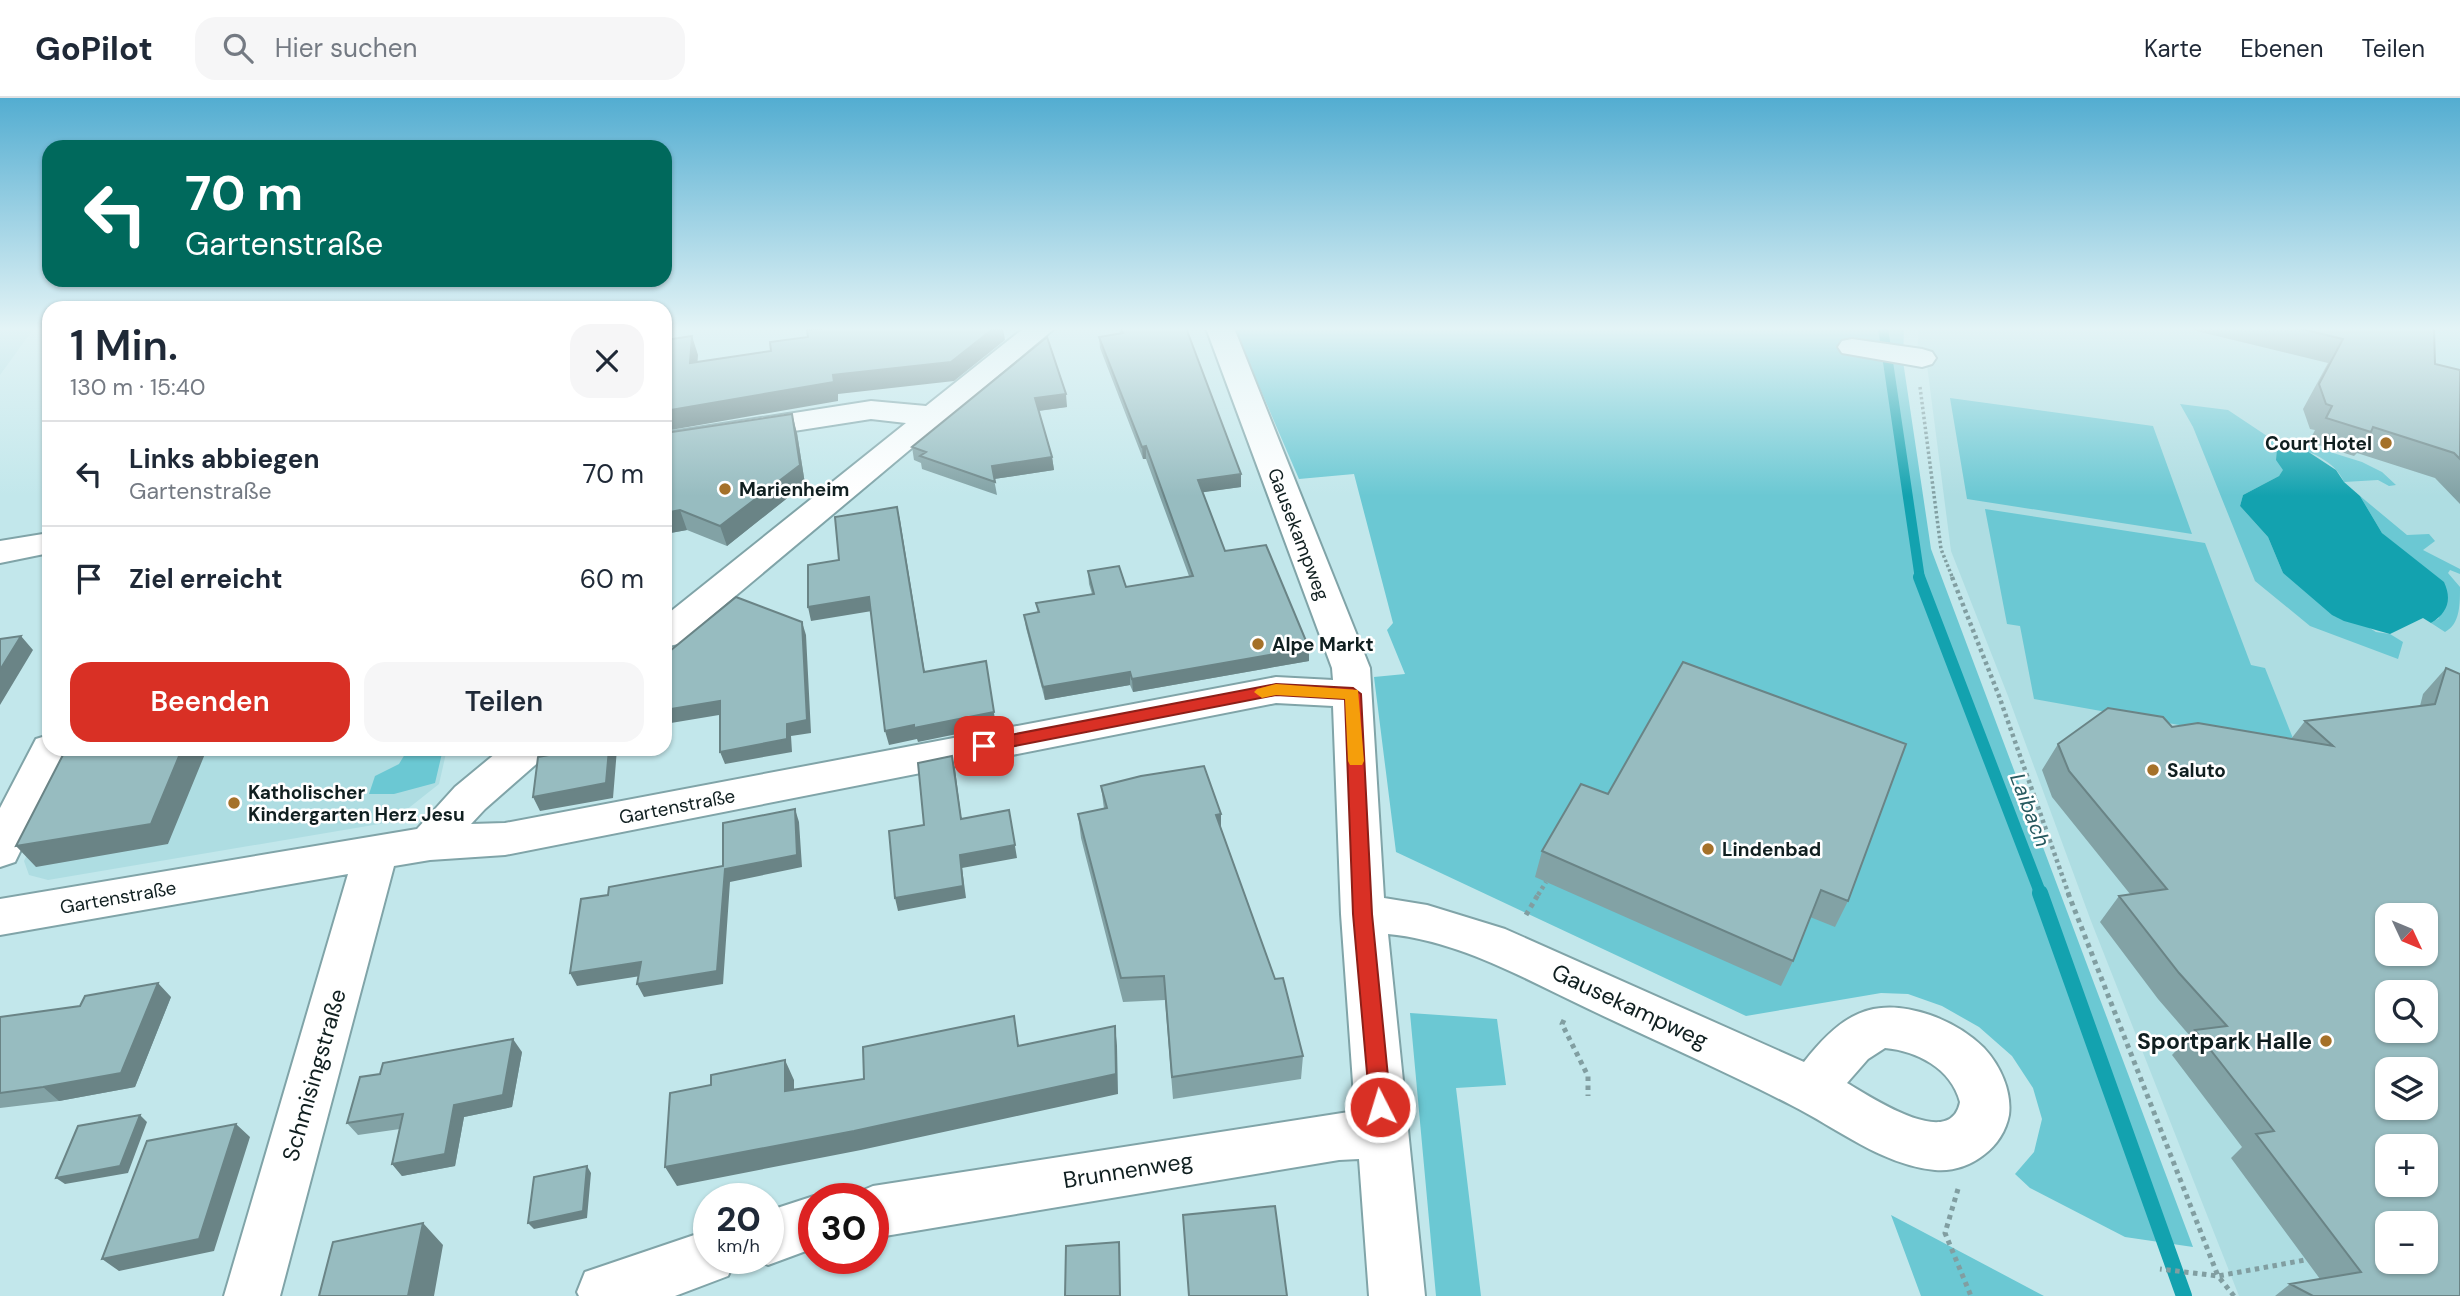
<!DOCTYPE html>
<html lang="de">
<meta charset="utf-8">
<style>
:root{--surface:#fff;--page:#f6f6f7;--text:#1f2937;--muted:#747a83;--line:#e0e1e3;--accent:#d93025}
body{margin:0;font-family:"DM Sans",sans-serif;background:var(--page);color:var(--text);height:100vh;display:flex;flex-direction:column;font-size:26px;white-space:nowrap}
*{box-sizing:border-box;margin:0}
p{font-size:23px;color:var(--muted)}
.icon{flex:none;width:38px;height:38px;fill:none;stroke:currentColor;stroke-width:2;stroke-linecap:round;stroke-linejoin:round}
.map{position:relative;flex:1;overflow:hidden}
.sheet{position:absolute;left:42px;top:203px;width:630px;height:455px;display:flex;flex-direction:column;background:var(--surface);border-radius:21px;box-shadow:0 2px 5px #0004}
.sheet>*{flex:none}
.top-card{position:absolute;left:42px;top:42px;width:630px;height:147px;border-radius:21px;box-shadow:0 2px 5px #0004;background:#00695c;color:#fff;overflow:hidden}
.needle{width:46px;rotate:134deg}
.fabs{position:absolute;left:2375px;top:805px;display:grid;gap:14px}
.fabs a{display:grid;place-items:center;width:63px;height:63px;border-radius:14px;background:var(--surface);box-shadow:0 2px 5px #0004;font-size:35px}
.speed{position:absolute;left:693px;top:1085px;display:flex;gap:14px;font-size:35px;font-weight:700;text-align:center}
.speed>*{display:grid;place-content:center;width:91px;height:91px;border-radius:50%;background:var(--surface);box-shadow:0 2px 5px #0004;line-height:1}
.speed small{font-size:18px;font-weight:400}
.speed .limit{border:10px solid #d22;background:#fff;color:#111}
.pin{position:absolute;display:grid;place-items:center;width:60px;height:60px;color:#fff;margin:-30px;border-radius:14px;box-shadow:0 4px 10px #0006}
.me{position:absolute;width:77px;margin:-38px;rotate:355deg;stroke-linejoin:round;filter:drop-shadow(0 0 5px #0008)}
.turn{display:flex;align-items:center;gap:24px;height:147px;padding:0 28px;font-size:32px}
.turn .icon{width:91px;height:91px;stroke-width:2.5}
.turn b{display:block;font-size:49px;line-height:60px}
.round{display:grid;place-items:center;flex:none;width:74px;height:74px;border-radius:21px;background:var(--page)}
.summary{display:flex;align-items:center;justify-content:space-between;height:119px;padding:0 28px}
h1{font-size:42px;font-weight:600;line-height:52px}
.button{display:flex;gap:14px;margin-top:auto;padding:14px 28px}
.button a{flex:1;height:80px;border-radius:21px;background:var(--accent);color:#fff;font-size:28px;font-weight:600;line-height:80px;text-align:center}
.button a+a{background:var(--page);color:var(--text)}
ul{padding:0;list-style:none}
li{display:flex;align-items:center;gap:21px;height:105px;padding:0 28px;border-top:2px solid var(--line)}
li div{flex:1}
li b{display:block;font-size:26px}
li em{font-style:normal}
header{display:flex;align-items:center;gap:42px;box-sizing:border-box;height:98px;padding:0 35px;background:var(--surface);border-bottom:2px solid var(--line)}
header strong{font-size:33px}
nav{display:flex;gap:38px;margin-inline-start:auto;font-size:24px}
.search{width:490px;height:63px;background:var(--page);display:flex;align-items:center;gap:18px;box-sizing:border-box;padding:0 24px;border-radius:21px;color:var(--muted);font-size:26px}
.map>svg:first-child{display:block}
.built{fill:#aedde2;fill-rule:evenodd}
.green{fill:#6bc8d3}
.water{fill:#13a2af}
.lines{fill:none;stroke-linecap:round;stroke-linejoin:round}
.stream-far2{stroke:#13a2af;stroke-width:10}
.stream-far1{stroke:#13a2af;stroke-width:12}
.stream{stroke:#13a2af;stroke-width:16}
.minor-casing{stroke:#80a4a8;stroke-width:4}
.path-far2{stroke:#819ea1;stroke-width:3.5;stroke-dasharray:2.5 2.5;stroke-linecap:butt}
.path-far1{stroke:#819ea1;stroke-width:4.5;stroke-dasharray:3.5 3.5;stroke-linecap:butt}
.path{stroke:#819ea1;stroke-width:5;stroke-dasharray:4.5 4.5;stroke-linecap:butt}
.minor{fill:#fff;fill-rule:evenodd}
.wall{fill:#82a2a5}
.shaded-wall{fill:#6a8486}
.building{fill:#97bcc0;stroke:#6a8486;stroke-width:2;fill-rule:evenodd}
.route{fill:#d93025;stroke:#8d1f18;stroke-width:2}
.slow{fill:#f59e0b}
.poi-dot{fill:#a57129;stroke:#fff;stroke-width:2.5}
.labels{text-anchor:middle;stroke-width:5;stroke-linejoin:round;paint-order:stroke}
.poi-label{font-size:19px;font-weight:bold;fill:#101f20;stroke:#fff;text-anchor:start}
.street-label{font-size:19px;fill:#101f20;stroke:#fff}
.water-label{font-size:21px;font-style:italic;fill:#275a60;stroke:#fff}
.near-street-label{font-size:23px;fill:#101f20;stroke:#fff}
.near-poi-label{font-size:23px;font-weight:bold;fill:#101f20;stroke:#fff;text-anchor:end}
</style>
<header>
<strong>GoPilot</strong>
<div class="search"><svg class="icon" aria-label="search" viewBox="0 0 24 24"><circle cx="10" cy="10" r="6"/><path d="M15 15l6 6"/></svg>Hier suchen</div>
<nav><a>Karte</a><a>Ebenen</a><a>Teilen</a></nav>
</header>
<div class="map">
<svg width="2460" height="1198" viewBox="0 0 2460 1198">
<rect width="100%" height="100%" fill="#c2e7eb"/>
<!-- built -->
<path class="built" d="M0,230H34L0,277Z
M1919,230H2460V1198H2239L2091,823L2008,598L1951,453L1927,267L1917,254ZM2387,817H2426V856H2387ZM2387,894H2426V933H2387ZM2387,971H2426V1010H2387ZM2387,1048H2426V1087H2387ZM2387,1125H2426V1164H2387Z
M79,651H447L439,686L391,724L48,782L29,777L24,763Z"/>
<!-- green -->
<path class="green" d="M1234,230H1904L1903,263L1931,451L2193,1149L2125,1139L2030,1090L2015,1076L2034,1054L2042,1021L2033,990L2012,958L1979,929L1942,908L1908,896L1881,895L1746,918L1396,754L1374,579L1405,576L1387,532L1393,525L1354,376L1299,381Z
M1950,300L2153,328L2192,436L1967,401Z
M2180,306L2228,312L2273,342L2298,344L2362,364L2382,374L2396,387L2389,388L2378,382L2344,384C2335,362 2303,348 2281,349L2284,372L2279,378L2243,397L2240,408L2268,439L2283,475L2376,534L2390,536L2403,544L2398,561L2310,528L2255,483L2193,329Z
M2360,398L2407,437L2429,436L2435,443L2423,452L2460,471V476L2450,472L2448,475L2460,489C2460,507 2460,526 2445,534L2431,525L2439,520L2409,458L2382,435Z
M1985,411L2205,445L2251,567L2265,570L2296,648L2034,601L2020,528L2007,526Z
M408,651H443L435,685L394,696H369L375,678L399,666Z
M1410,915L1497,921L1506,987L1456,990L1481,1198H1436Z
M1891,1117L2044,1198H1921Z"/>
<!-- water -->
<path class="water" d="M2281,349L2304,351L2336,372L2344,384L2360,398L2382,435L2444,484C2452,501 2448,515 2431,525L2423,520L2390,536L2344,523L2332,517L2283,475L2268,439L2240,408L2243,397L2279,378L2283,372L2276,362L2277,352Z"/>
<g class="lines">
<!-- stream-far2 -->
<path class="stream-far2" d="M1883,230L1920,481"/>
<!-- stream-far1 -->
<path class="stream-far1" d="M1919,479L2041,797"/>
<!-- stream -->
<path class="stream" d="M2040,795L2184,1198"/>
<defs>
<path id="minor" d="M1024,230H1055L678,546L665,549V518L906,325L871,321L665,353V335L871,303L926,308Z
M1206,230H1234L1370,570L1384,800L1427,807L1505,831L1804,964C1840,918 1871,897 1930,917C1950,924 1969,935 1984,950C2000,967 2012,993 2009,1017C2003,1050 1969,1075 1935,1072C1882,1067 1837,1030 1791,1007C1727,974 1660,945 1595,914C1529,883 1461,843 1388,836L1425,1198H1369L1359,1061L1339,1062L873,1140V1101H852L854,1096L873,1088L1355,1013L1341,816L1333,608L1276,605L505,757L430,762L394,768L280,1198H224L348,776L0,837V801L417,731L455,689L501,651H548L542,661L485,711L471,726L505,725L1276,579L1333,582L1332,570ZM1885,950C1917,953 1951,970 1960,1004C1951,1053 1871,999 1847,985L1868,961Z
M1852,241L1922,251L1932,254L1936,260L1932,266L1922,269L1842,255L1838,249L1842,243Z
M49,435V455L0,465V443Z
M49,637V651H70L15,764L0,769V710L36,641Z
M814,1098L822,1101H814V1150L768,1167L752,1160H768V1113Z
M709,1132V1160H736L728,1178L675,1198H579L577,1194L585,1174Z"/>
</defs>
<!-- minor casing -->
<use href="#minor" class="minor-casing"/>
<!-- path-far2 -->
<path class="path-far2" d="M1920,289L1941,451L1953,481"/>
<!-- path-far1 -->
<path class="path-far1" d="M1952,479L1999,598L2069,797
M1538,797L1546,784"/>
<!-- path -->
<path class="path" d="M2068,795L2218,1178L2160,1171
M1526,817L1539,795
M1564,922L1562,926L1588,978V998
M1958,1091L1945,1135L1971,1198
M2234,1198L2218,1178L2305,1162"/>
<!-- minor -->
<use href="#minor" class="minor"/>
</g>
<!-- wall -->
<path class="wall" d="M1119,230H1186L1241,376V389L1202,394L1225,453L1309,550V563L1133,594L1130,587L1045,602L1026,530L1024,517L1038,515L1036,505L1092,496L1089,486L1088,473L1126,489L1189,478L1146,361H1143L1100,250L1099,239L1120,236Z
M2184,230H2434L2435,266L2460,272V406L2435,380L2357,355L2354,358L2309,344L2315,332L2310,331L2303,311L2328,265Z
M1047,239L1067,309L1039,313L1052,359L1054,372L994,381L997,397L922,371L921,365L914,362L912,349Z
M665,335H797L805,386L727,448L687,432L665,436Z
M2446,570L2460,1198H2275L2290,1186L2320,1181L2231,1060L2242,1049L2172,957L2190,938L2158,901L2100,824L2119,798L2130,796L2052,699L2042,672L2058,646L2172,629L2291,641L2305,623L2420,608L2423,596Z
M1581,686L1848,803L1835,829L1810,819L1793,863L1781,888L1535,779L1542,753Z
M1101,688L1221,731L1303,958L1301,981L1173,1001L1165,902L1123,904L1081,740L1078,716L1104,711Z
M171,899L135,989L59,1003L0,1010V919L80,908Z
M522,954L512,1009L464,1019L455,1068L402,1078L392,1066L400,1031L358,1037L347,1025Z"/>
<!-- shaded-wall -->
<path class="shaded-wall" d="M994,230H1003L1005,242L954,283L838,296V303L665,333V313L833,277Z
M692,238L698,257L696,284L690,265Z
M1066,296L1067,309L1037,313L1035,300Z
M792,316L797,335L805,386L727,448L720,428Z
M1146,348V361H1143L1142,349Z
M1052,359L1054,372L994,381L992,368Z
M1241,376V389L1198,395V382Z
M897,409L900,422L927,588L924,574Z
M680,412L687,432L665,436V415Z
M869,499L872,513L811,523L808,509Z
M802,524L806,537L811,635L791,638L792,654L725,666L720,654L787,626Z
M21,538L33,552L0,607V572Z
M1309,550V563L1133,594L1132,581Z
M986,563L996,628L918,644L917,641L889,647L885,633Z
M1130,574V587L1045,602L1043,589Z
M720,603L725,616L665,626V612Z
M182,651H207L168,746L36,769L16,748Z
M609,651H617L613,700L540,713L533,699Z
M952,658L955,671L963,734L961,721Z
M795,711L799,724L802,769L730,784L723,886L644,899L637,886L725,771Z
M1009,712L1017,760L962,770L966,800L898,813L895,800L960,757Z
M1221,716V740L1216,717Z
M641,864L647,877L577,888L570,875Z
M158,885L171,899L135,989L59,1003L43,989Z
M1115,928L1117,948L1118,996L861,1052L677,1088L665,1069Z
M513,941L522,954L512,1009L464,1019L455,1068L402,1078L392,1066L454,1007Z
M785,962L794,982V1013L785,993Z
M140,1017L147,1024L128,1075L65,1086L56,1080Z
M236,1026L250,1039L214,1153L119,1173L102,1161Z
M587,1068L591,1075L587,1120L534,1131L528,1125Z
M423,1125L443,1147L434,1198H408Z"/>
<!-- building -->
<path class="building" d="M828,230H994L951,264L833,277L834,284L665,313V242L692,238L690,265L771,253L770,244L808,239L807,232Z
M1121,230H1186L1241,376L1198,382L1225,453L1266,447L1309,550L1132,581L1130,574L1043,589L1024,517L1039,514L1036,505L1094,496L1088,473L1119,468L1126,489L1193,478L1146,348L1142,349L1099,239L1123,235Z
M2297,230H2434L2435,266L2460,272V361L2454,355L2373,329L2371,334L2326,320L2332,308L2326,306L2319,286L2343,241Z
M1047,239L1066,296L1035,300L1052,359L992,368L995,384L920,358L926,354L912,349Z
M792,316L800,367L720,428L680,412L665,415V335Z
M897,409L924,574L986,563L994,614L914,630V627L885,633L869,499L808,509V467L839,462L835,419Z
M736,499L802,524L807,622L787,626V641L720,654V603L665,612V557Z
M21,538L0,572V541Z
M1683,564L1906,646L1848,803L1821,792L1793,863L1542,753L1581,686L1608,696Z
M2446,570L2460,576V1198H2313L2290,1186L2361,1174L2256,1036L2274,1033L2195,932L2227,928L2179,875L2119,798L2167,791L2069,673L2058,646L2108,610L2163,619L2172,629L2198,625L2333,648L2305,623L2435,606ZM2387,817H2426V856H2387ZM2387,894H2426V933H2387ZM2387,971H2426V1010H2387ZM2387,1048H2426V1087H2387ZM2387,1125H2426V1164H2387Z
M66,651H182L151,726L16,748Z
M556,651H609L606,685L533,699L538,659L555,656Z
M952,658L961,721L1009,712L1015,747L960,757L963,788L895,800L889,733L924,727L918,665Z
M1204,668L1221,716L1216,717L1275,881L1283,880L1303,958L1172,979L1164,878L1121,880L1078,716L1107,710L1101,688L1141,678Z
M795,711L797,757L725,771L717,873L637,886L641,864L570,875L581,801L608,797L609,789L723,768V725Z
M158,885L121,975L43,989L0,995V919L80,908L85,898Z
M1014,918L1018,948L1115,928L1116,976L854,1033L665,1069L670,995L711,987V977L785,962V993L864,981L863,949Z
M513,941L503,997L454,1007L445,1056L392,1066L403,1016L347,1025L360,979L380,976L383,965Z
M140,1017L120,1068L56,1080L78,1028Z
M236,1026L199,1141L102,1161L147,1043Z
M587,1068L583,1113L528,1125L534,1079Z
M1275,1108L1287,1198H1189L1183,1117Z
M423,1125L408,1198H319L333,1144Z
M1119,1144L1120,1198H1065L1066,1148Z"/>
<!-- sky -->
<linearGradient id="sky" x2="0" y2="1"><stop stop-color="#53add1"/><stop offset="0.58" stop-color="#e4f4f6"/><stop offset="1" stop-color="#e4f4f6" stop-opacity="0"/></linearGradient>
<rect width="2460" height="398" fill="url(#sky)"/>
<!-- route -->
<path class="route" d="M1276,586L1353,590L1361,596L1372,816L1391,1009L1388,1015L1380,1018L1373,1015L1370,1009L1353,816L1345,601L1276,597L984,654L976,648L984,642Z"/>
<!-- slow -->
<path class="slow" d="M1276,586L1358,592L1364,663L1362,667H1350L1348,663L1345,601L1276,597L1262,600L1254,594L1257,591Z"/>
<!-- markers -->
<g class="poi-dot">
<circle cx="2386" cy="345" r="7"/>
<circle cx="725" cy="391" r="7"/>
<circle cx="1258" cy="546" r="7"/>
<circle cx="2153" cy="672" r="7"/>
<circle cx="234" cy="705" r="7"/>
<circle cx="1708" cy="751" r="7"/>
<circle cx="2326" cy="943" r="7"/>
</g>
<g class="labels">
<!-- poi labels -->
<g class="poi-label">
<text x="2372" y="352" text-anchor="end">Court Hotel</text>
<text x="739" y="398">Marienheim</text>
<text x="1272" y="553">Alpe Markt</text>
<text x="2167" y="679">Saluto</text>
<text x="248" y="701">Katholischer<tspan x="248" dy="22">Kindergarten Herz Jesu</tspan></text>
<text x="1722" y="758">Lindenbad</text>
</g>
<!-- street labels -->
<g class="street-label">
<text transform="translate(1299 436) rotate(69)" y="7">Gausekampweg</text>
<text transform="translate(677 708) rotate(-11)" y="7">Gartenstraße</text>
<text transform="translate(118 799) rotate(-10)" y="7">Gartenstraße</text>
</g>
<!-- water labels -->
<g class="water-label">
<text transform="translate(2030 712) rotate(69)" y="7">Laibach</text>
</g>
<!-- near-street labels -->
<g class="near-street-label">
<text transform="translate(1630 908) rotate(25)" y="8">Gausekampweg</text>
<text transform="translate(314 977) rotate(-74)" y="8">Schmisingstraße</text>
<text transform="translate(1128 1072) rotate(-9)" y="8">Brunnenweg</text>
</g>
<!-- near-poi labels -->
<g class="near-poi-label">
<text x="2312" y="951">Sportpark Halle</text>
</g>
</g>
</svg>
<div class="fabs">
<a><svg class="needle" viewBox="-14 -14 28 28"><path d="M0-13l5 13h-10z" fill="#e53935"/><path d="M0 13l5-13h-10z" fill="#747a83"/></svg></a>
<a><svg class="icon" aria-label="search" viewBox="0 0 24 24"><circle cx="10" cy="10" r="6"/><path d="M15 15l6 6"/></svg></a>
<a><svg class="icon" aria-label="layers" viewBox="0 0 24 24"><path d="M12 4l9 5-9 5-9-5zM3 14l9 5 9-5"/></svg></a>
<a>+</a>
<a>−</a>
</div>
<div class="speed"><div>20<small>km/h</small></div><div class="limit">30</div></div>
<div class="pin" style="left:984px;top:648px;background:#d93025"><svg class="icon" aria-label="arrive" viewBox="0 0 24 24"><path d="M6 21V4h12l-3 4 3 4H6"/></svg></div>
<svg class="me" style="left:1380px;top:1009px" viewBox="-20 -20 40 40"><circle r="17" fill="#d93025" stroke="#fff" stroke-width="3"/><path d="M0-11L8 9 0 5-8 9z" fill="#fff"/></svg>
<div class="top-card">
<div class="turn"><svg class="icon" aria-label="left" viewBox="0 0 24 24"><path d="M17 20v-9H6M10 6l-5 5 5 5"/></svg><div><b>70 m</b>Gartenstraße</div></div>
</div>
<section class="sheet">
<div class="summary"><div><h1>1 Min.</h1><p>130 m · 15:40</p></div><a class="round"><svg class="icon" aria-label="close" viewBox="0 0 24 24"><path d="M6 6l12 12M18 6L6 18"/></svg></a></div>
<ul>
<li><svg class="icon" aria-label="left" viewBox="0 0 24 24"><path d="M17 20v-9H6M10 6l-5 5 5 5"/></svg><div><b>Links abbiegen</b><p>Gartenstraße</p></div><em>70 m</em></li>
<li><svg class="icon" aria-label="arrive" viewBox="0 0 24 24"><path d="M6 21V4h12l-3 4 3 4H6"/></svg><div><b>Ziel erreicht</b></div><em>60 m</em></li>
</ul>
<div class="button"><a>Beenden</a><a>Teilen</a></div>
</section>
</div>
